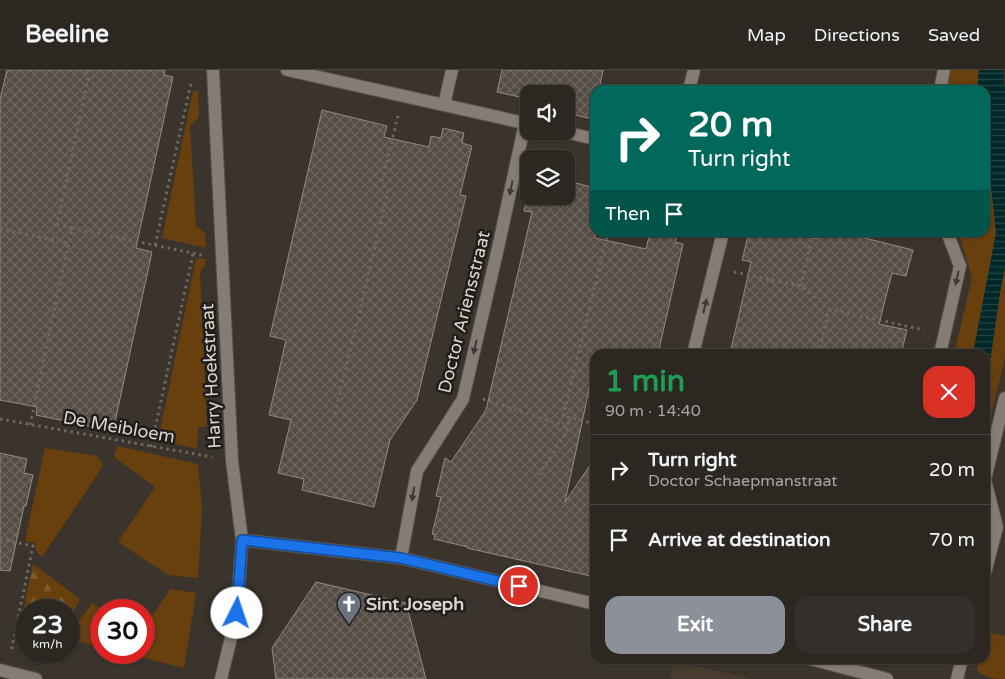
<!DOCTYPE html>
<meta charset="utf-8">
<style>
:root{--surface:#2c2721;--page:#342f2a;--text:#f1f3f6;--muted:#a6a5a5;--line:#48443f;--accent:#8c9099}
body{margin:0;font-family:"Varela Round",sans-serif;background:var(--page);color:var(--text);height:100vh;display:flex;flex-direction:column;font-size:19px;white-space:nowrap}
*{box-sizing:border-box;margin:0}
p{font-size:16px;color:var(--muted)}
.icon{flex:none;width:28px;height:28px;fill:none;stroke:currentColor;stroke-width:2;stroke-linecap:round;stroke-linejoin:round}
.map{position:relative;flex:1;overflow:hidden}
.side{position:absolute;left:590px;top:279px;width:400px;height:315px;display:flex;flex-direction:column;background:var(--surface);border-radius:15px;box-shadow:0 1px 4px #0004,0 0 0 1px var(--line)}
.side>*{flex:none}
.banner{position:absolute;left:590px;top:15px;width:400px;height:152px;border-radius:15px;box-shadow:0 1px 4px #0004,0 0 0 1px var(--line);background:#00695c;color:#fff;overflow:hidden}
.tools{position:absolute;left:520px;top:15px;display:grid;gap:10px}
.tools a{display:grid;place-items:center;width:55px;height:55px;border-radius:10px;background:var(--surface);box-shadow:0 1px 4px #0004,0 0 0 1px var(--line);font-size:25px}
.speed{position:absolute;left:15px;top:529px;display:flex;gap:10px;font-size:25px;font-weight:700;text-align:center}
.speed>*{display:grid;place-content:center;width:65px;height:65px;border-radius:50%;background:var(--surface);box-shadow:0 1px 4px #0004,0 0 0 1px var(--line);line-height:1}
.speed small{font-size:12px;font-weight:400}
.speed .limit{border:8px solid #d22;background:#fff;color:#111}
.pin{position:absolute;display:grid;place-items:center;width:42px;height:42px;color:#fff;margin:-21px;border:2px solid #fff;border-radius:50%;box-shadow:0 1px 5px #0007}
.me{position:absolute;width:55px;margin:-28px;rotate:4deg;stroke-linejoin:round;filter:drop-shadow(0 0 4px #0008)}
.turn{display:flex;align-items:center;gap:18px;height:105px;padding:0 15px;font-size:22px}
.turn .icon{width:65px;height:65px;stroke-width:2.5}
.turn b{display:block;font-size:35px;line-height:42px}
.then{display:flex;align-items:center;height:48px;padding:0 15px;background:#0003;gap:10px;font-size:19px}
.round{display:grid;place-items:center;flex:none;width:52px;height:52px;border-radius:15px;background:var(--page)}
.headline{display:flex;align-items:center;justify-content:space-between;height:85px;padding:0 15px}
h1{font-size:30px;font-weight:800;line-height:38px;color:#1e9e55}
.primary-button{display:flex;gap:10px;margin-top:auto;padding:10px 15px}
.primary-button a{flex:1;height:58px;border-radius:15px;background:var(--accent);color:#fff;font-size:20px;font-weight:800;line-height:58px;text-align:center}
.primary-button a+a{background:var(--page);color:var(--text)}
ul{padding:0;list-style:none}
li{display:flex;align-items:center;gap:15px;height:70px;padding:0 15px;border-top:1px solid var(--line)}
li div{flex:1}
li b{display:block;font-size:19px}
li em{font-style:normal}
header{display:flex;align-items:center;gap:30px;box-sizing:border-box;height:70px;padding:0 25px;background:var(--surface);border-bottom:1px solid var(--line)}
header strong{font-size:24px}
nav{display:flex;gap:28px;margin-inline-start:auto;font-size:18px}
.map>svg:first-child{display:block}
.built{fill:#483c2f}
.grass{fill:#67400e}
.forest{fill:url(#forest-firs)}
.water{fill:url(#water-rules)}
.building{fill:url(#building-cross-hatch);stroke:#938a81}
.lines{fill:none;stroke-linecap:round;stroke-linejoin:round}
.street-casing{stroke:#564f49;stroke-width:14}
.path{stroke:#6f6861;stroke-width:3;stroke-dasharray:2.5 4;stroke-linecap:butt}
.street{stroke:#857c73;stroke-width:12}
.oneway{fill:#3e3934}
.route-casing{stroke:#114b97;stroke-width:12}
.route{stroke:#1a73e8;stroke-width:9}
.labels{text-anchor:middle;stroke-width:5;stroke-linejoin:round;paint-order:stroke}
.street-label{font-size:18px;fill:#dad5d0;stroke:#201c19}
.poi-label{font-size:18px;font-weight:bold;fill:#dad5d0;stroke:#201c19;text-anchor:start}
</style>
<header>
<strong>Beeline</strong>
<nav><a>Map</a><a>Directions</a><a>Saved</a></nav>
</header>
<div class="map">
<svg width="1005" height="609" viewBox="0 0 1005 609">
<defs>
<pattern id="forest-firs" width="22" height="20" patternUnits="userSpaceOnUse" patternTransform="scale(1.25)"><rect width="22" height="20" fill="#67400e"/><path d="M5 1l3.5 6h-7zM16 11l3.5 6h-7z" fill="#7c5b30"/></pattern>
<pattern id="water-rules" width="6" height="5" patternUnits="userSpaceOnUse" patternTransform="scale(1.25)"><rect width="6" height="5" fill="#002829"/><path d="M0 2.5h6" fill="none" stroke="#254647"/></pattern>
<pattern id="building-cross-hatch" width="8" height="8" patternUnits="userSpaceOnUse" patternTransform="scale(1.25)"><rect width="8" height="8" fill="#554d45"/><path d="M0 0l8 8M0 8l8-8" fill="none" stroke="#6d665f"/></pattern>
</defs>
<rect width="100%" height="100%" fill="#3b342c"/>
<!-- built -->
<path class="built" d="M674,591L751,609H670Z"/>
<!-- grass -->
<path class="grass" d="M951,0H979L977,20H946Z
M193,21H198L199,47L190,56L196,156L205,163L206,178L162,168Z
M985,80L989,95L996,163L973,284H954L972,208L959,163L985,162Z
M196,189H206L205,195L200,202L207,357H198L197,379L158,370Z
M1005,197V288L985,369V314L988,306L1000,222Z
M117,376L198,394L202,439L198,508L168,505L118,472L155,417L114,387Z
M45,378L97,386L103,396L42,487L36,481L35,473L25,471Z
M170,519L196,523L184,598L124,583L144,582V558Z
M92,533L102,540L101,577L69,569V565Z
M985,562L1005,566V609C993,609 985,608 977,600L979,589H985Z"/>
<!-- forest -->
<path class="forest" d="M33,494L80,529L69,550V540H26V558L20,557Z"/>
<!-- water -->
<path class="water" d="M979,0H1004V13L1005,15V197L1000,222L988,306L985,314V284H973L996,163L989,95L985,80V20H977Z"/>
<!-- building -->
<path class="building" d="M7,0H165L164,5L173,7L136,178L152,182L113,361L36,345L37,337L0,330V29Z
M502,0H603L599,20H595V37L592,49L566,43V24H529V29L497,22Z
M322,40L387,56L384,67L429,77L431,66L441,68L443,58L464,63L462,73L472,76L460,125L466,126L417,330L390,370L374,437L302,420L304,409L278,403L291,350L269,345L286,270L270,266Z
M566,98L575,100L572,112L595,118V168L646,179L650,162H678L675,172L683,174L658,284H595V292L565,432L595,388V507L467,478L468,477L434,469L435,465L432,464L441,427L436,426L445,388L451,392L486,340L532,142L524,141L529,122V126H566Z
M749,162H786L817,169L818,162H841L913,180L906,206L892,203L879,254L907,260L901,284H730L751,192L742,190Z
M0,383L27,389L24,403L33,405L26,436H24L10,501L0,500Z
M316,512L406,533L426,609H276L272,578Z"/>
<g class="lines">
<defs>
<path id="street" d="M213,0L232,391L242,470L237,543L221,609
M287,0L529,54
M689,20L694,0
M940,20L944,0
M444,35L452,0
M560,61L595,69
M693,284L723,162
M940,284L960,196L947,162
M985,409L1005,328
M985,410L997,457L985,503
M242,470L401,488L595,534
M401,488L417,401L463,329L498,178L525,53
M810,589L887,609
M0,600L36,609
M957,609L962,589"/>
</defs>
<!-- street casing -->
<use href="#street" class="street-casing"/>
<!-- path -->
<path class="path" d="M72,158L57,154L88,8L86,0
M0,159L69,173
M155,175L191,13L194,12
M734,202L801,216L829,239L924,260
M801,216L813,162
M818,284L829,239
M483,329L568,357
M335,344L388,122L382,111L398,46
M0,349L212,387
M595,354L563,346L608,162
M30,355L72,158L202,185
M151,377L193,184
M539,405L564,366L571,348
M0,469L33,476L11,582"/>
<!-- street -->
<use href="#street" class="street"/>
</g>
<!-- one-way arrows -->
<defs><path id="oneway-solid" d="M-6-.8H1V-3.2L6.5 0L1 3.2V.8H-6Z" transform="scale(1.25)"/></defs>
<g class="oneway">
<use href="#oneway-solid" transform="translate(511 118) rotate(102)"/>
<use href="#oneway-solid" transform="translate(957 208) rotate(103)"/>
<use href="#oneway-solid" transform="translate(705 236) rotate(-76)"/>
<use href="#oneway-solid" transform="translate(475 277) rotate(103)"/>
<use href="#oneway-solid" transform="translate(413 424) rotate(100)"/>
</g>
<g class="lines">
<defs>
<path id="route" d="M237,543L242,470L401,488L519,516"/>
</defs>
<!-- route casing -->
<use href="#route" class="route-casing"/>
<!-- route -->
<use href="#route" class="route"/>
</g>
<!-- icons -->
<defs>
<symbol id="church-pin" viewBox="-11 -11 22 30"><path d="M0 17L-7.5 6A9.5 9.5 0 1 1 7.5 6Z" fill="#6b7280" stroke="#201c19"/><path d="M-1.2-6h2.4v3.5h3.3v2.4h-3.3V6h-2.4V-.1h-3.3v-2.4h3.3Z" fill="#fff"/></symbol>
</defs>
<g fill-rule="evenodd">
<use href="#church-pin" x="335" y="520" width="28" height="38"/>
</g>
<g class="labels">
<!-- street labels -->
<g class="street-label">
<text transform="translate(464 242) rotate(-76)" y="6">Doctor Ariensstraat</text>
<text transform="translate(211 306) rotate(-93)" y="6">Harry Hoekstraat</text>
<text transform="translate(119 357) rotate(10)" y="6">De Meibloem</text>
</g>
<!-- poi labels -->
<g class="poi-label">
<text x="366" y="540">Sint Joseph</text>
</g>
</g>
</svg>
<div class="tools">
<a><svg class="icon" aria-label="sound" viewBox="0 0 24 24"><path d="M4 9h4l5-4v14l-5-4H4zM17 9q2 3 0 6"/></svg></a>
<a><svg class="icon" aria-label="layers" viewBox="0 0 24 24"><path d="M12 4l9 5-9 5-9-5zM3 14l9 5 9-5"/></svg></a>
</div>
<div class="speed"><div>23<small>km/h</small></div><div class="limit">30</div></div>
<div class="pin" style="left:519px;top:516px;background:#d93025"><svg class="icon" aria-label="arrive" viewBox="0 0 24 24"><path d="M6 21V4h12l-3 4 3 4H6"/></svg></div>
<svg class="me" style="left:237px;top:543px" viewBox="-20 -20 40 40"><circle r="19" fill="#fff"/><path d="M0-13L10 11 0 6-10 11z" fill="#1a73e8"/></svg>
<div class="banner">
<div class="turn"><svg class="icon" aria-label="right" viewBox="0 0 24 24"><path d="M7 20v-9h11M14 6l5 5-5 5"/></svg><div><b>20 m</b>Turn right</div></div>
<div class="then">Then<svg class="icon" aria-label="arrive" viewBox="0 0 24 24"><path d="M6 21V4h12l-3 4 3 4H6"/></svg></div>
</div>
<section class="side">
<div class="headline"><div><h1>1 min</h1><p>90 m · 14:40</p></div><a class="round" style="background:#d93025;color:#fff"><svg class="icon" aria-label="close" viewBox="0 0 24 24"><path d="M6 6l12 12M18 6L6 18"/></svg></a></div>
<ul>
<li><svg class="icon" aria-label="right" viewBox="0 0 24 24"><path d="M7 20v-9h11M14 6l5 5-5 5"/></svg><div><b>Turn right</b><p>Doctor Schaepmanstraat</p></div><em>20 m</em></li>
<li><svg class="icon" aria-label="arrive" viewBox="0 0 24 24"><path d="M6 21V4h12l-3 4 3 4H6"/></svg><div><b>Arrive at destination</b></div><em>70 m</em></li>
</ul>
<div class="primary-button"><a>Exit</a><a>Share</a></div>
</section>
</div>
